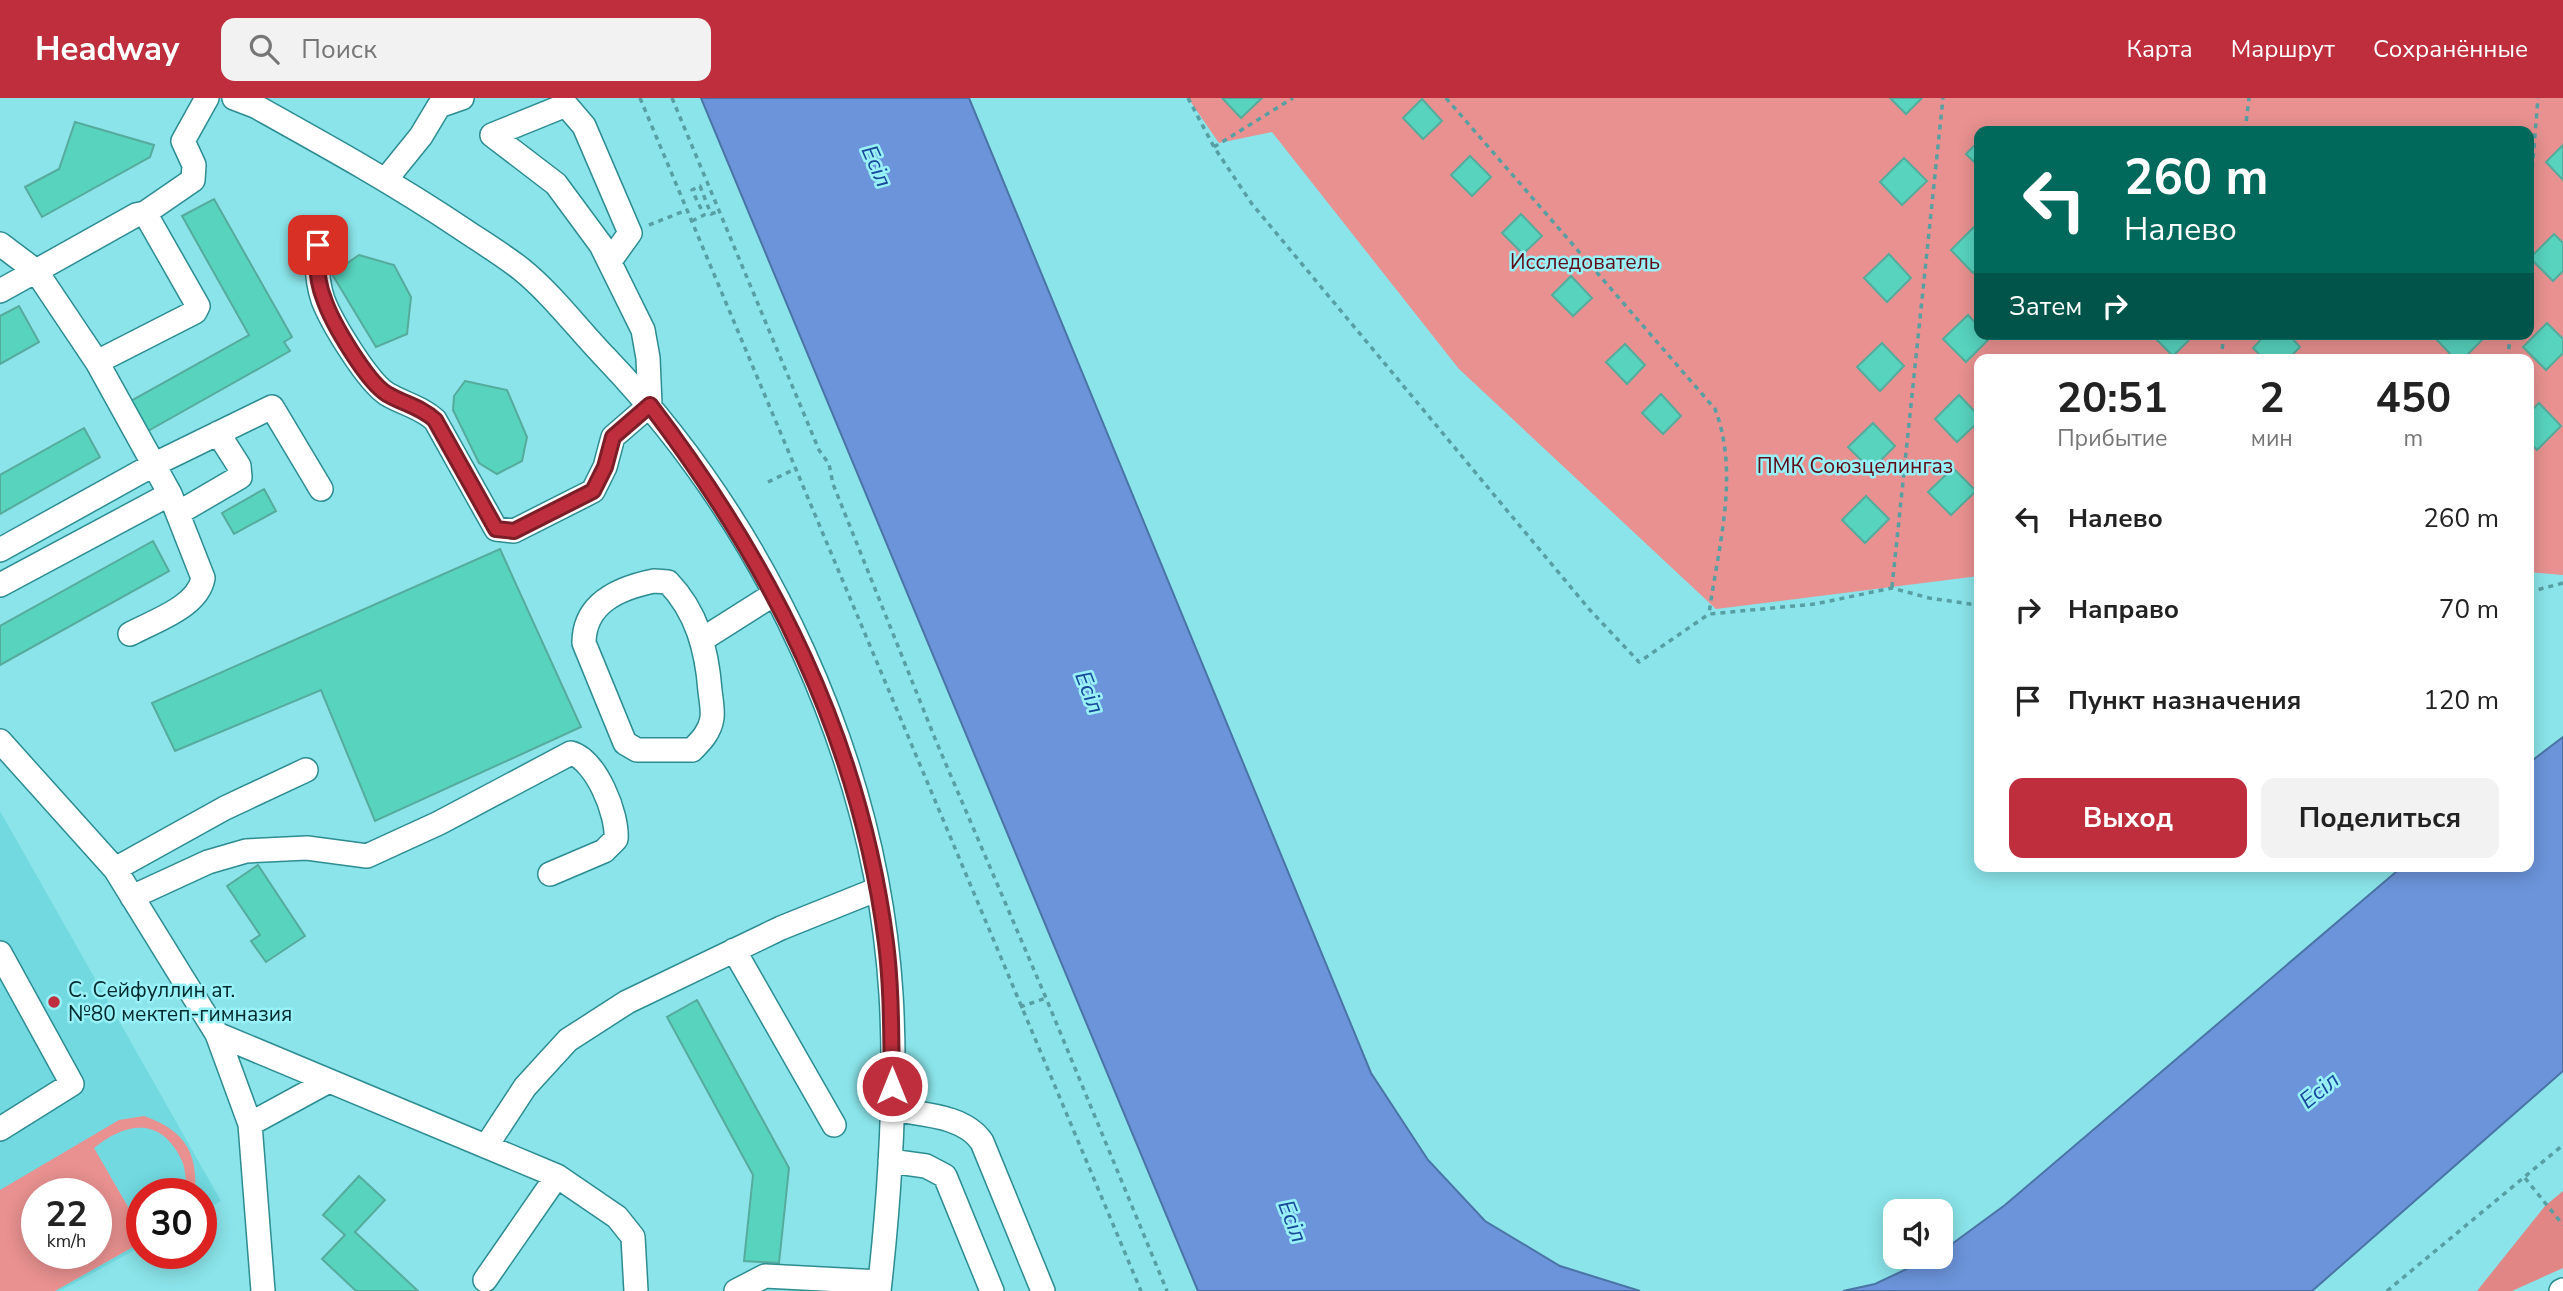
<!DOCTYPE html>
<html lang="ru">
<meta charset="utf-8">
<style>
:root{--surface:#fff;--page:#f2f2f2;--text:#222;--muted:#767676;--accent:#be2e3d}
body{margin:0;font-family:"Nunito Sans",sans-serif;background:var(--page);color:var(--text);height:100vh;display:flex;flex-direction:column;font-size:26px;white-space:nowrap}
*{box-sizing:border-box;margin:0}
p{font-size:23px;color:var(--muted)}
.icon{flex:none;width:38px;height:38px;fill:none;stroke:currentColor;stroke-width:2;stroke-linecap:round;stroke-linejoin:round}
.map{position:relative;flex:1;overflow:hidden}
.sheet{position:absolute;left:1974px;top:256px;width:560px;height:518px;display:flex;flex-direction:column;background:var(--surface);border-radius:14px;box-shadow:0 4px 18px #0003}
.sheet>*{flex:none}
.hud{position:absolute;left:1974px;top:28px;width:560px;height:214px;border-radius:14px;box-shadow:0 4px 18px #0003;background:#00695c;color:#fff;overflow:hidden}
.tools{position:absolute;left:1883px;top:1101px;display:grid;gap:14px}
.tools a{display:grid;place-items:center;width:70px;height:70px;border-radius:14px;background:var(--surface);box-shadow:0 4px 18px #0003;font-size:35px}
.speed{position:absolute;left:21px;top:1080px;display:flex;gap:14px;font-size:35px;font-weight:700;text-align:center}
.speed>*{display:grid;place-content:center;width:91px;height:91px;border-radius:50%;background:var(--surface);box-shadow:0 4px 18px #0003;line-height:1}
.speed small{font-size:18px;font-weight:400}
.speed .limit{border:10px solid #d22;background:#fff;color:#111}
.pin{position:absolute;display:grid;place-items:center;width:60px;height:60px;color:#fff;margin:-30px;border-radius:14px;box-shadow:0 4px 10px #0006}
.me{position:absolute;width:77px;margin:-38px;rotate:0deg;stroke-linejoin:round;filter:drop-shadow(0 0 5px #0008)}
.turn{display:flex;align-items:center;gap:24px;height:147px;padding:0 35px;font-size:32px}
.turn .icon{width:91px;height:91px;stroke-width:2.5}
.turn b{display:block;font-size:49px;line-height:60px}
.then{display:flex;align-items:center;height:66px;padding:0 35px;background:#0003;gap:14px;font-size:26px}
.eta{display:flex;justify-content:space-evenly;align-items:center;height:119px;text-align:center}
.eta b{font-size:42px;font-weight:700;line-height:49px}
.primary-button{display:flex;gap:14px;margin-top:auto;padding:14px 35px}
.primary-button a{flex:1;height:80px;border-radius:14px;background:var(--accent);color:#fff;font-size:28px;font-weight:700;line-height:80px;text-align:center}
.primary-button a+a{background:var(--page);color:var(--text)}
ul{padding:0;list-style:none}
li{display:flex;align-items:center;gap:21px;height:91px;padding:0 35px}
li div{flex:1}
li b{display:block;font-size:26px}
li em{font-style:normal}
header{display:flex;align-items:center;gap:42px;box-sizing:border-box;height:98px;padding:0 35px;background:var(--accent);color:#fff}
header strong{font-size:33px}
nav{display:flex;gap:38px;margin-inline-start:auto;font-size:24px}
.search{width:490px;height:63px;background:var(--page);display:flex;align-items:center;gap:18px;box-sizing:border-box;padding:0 24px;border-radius:14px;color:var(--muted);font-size:26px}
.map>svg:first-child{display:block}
.built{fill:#72d9e0;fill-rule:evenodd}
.green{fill:#e89190;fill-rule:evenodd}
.forest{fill:#e28585}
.water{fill:#6b94da;stroke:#4b74a6;stroke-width:2}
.building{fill:#57d3be;stroke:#56ab9c;stroke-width:2}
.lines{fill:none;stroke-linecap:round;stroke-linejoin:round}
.minor-casing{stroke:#2c8c91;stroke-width:26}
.path{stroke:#579fa3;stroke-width:3.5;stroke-dasharray:5 5;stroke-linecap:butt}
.minor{stroke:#fff;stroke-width:23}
.route-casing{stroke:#7c1e28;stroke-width:18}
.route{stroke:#be2e3d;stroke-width:12}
.poi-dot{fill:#be2e3d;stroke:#98f1f7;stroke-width:2.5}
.labels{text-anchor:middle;stroke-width:5;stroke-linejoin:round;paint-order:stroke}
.park-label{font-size:21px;fill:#5f0a16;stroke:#98f1f7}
.poi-label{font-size:21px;fill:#00292b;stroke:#98f1f7;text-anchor:start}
.water-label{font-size:23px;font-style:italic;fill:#18499b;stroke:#98f1f7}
</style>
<header>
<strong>Headway</strong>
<div class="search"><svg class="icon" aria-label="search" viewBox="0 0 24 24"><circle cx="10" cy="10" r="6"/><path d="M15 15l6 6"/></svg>Поиск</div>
<nav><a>Карта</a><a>Маршрут</a><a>Сохранённые</a></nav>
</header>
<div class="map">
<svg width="2563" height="1193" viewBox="0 0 2563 1193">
<rect width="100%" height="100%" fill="#8ae4e9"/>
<!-- built -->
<path class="built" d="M0,713L221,1103L201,1114V1096H142V1148L60,1193H0ZM37,1096H96V1155H37Z"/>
<!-- green -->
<path class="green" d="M1188,0H2563V477L2529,474V261H1979V478L1716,511L1459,271L1272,34L1219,45ZM1979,33H2529V236H1979Z
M144,1018C184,1032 198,1054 195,1095H187C186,1086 186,1072 182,1063C162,1019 127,1023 94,1050L142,1133V1144L55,1193H0V1092L119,1022ZM37,1096H96V1155H37Z"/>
<!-- forest -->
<path class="forest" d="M2563,1093V1170L2512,1193H2477L2545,1108Z"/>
<!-- water -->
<path class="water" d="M701,0H969L1371,975L1428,1062L1485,1123L1560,1168L1640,1193H1198Z
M2563,639V973L2312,1193H1843L1875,1186L1932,1159L1941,1158V1154L2005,1107L2403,768H2529V665Z"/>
<!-- building -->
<path class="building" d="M1222,0H1262L1241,20Z
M1890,0H1922L1906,16Z
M1422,1L1442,23L1423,41L1403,20Z
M75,24L154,47L150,59L42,119L25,89L59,71Z
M1979,43V69L1966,56Z
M2563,47V82L2546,64Z
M1470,58L1491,79L1472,98L1451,77Z
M1904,60L1927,83L1902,107L1880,84Z
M214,101L292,239L284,244L290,253L148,333L131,303L249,237L182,118Z
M1521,116L1542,138L1523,156L1502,135Z
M1975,128L1979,132V169L1973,175L1951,152Z
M2554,136L2563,145V173L2553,183L2530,160Z
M1889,156L1911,180L1887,204L1864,180Z
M359,157L394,167L411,199L407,236L376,249L332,176Z
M1571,178L1592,200L1573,218L1552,197Z
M19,208L39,244L0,266V218Z
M1968,217L1979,229V236H1986L1990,240L1966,264L1943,241Z
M2547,225L2563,241V255L2546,272L2523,249Z
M2151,236H2195L2173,258Z
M2266,236H2288L2300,249L2288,261H2264L2253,250Z
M2442,236H2479L2483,241L2463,261H2455L2436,241Z
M1882,245L1904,268L1880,293L1857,269Z
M1625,246L1645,267L1627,286L1606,264Z
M465,283L507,292L527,339L522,363L497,376L479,365L453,312L454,298Z
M1661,296L1681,318L1663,336L1642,315Z
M1959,297L1979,318V323L1957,344L1935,321Z
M2539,305L2561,328L2537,352L2529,344V315Z
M1873,325L1895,348L1871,372L1848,349Z
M84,330L100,359L0,416V377Z
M1953,370L1976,393L1951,417L1928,394Z
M264,391L276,413L234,436L222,415Z
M1866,398L1889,421L1865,445L1842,422Z
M153,443L169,473L0,567V528Z
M500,451L581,629L375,723L321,592L175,653L152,605Z
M258,767L305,838L266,864L251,843L260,837L227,788Z
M697,902L789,1070L779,1165L744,1163L753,1077L667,919Z
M359,1078L385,1102L355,1134L418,1193H356L322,1161L345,1137L323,1117Z"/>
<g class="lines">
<defs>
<path id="minor" d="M234,0L255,8C325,47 394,85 461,130C480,143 502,156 521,171C552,196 578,231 606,260C767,429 876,662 891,896C897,995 890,1095 879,1193
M387,80L421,38L439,8L462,0
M0,146L36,173L136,117L145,115L193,82L194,67L183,43L207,0
M318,147C316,166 317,184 323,202C332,225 367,283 387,296C404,306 421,309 435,322L496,431L514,433L593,393L605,369L613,339L650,307L648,260L643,232L601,147L556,86L492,37L566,7L584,28L630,135L610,163
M0,193L36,173L97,264L170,396L0,487
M97,264L195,214L198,208L145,115
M180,414L240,379L239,368L218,335
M0,452L153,367L272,309L321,391
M654,483L668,484C697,514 707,552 710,593C711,601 713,612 712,620C710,634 701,643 692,652H637L625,645L584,545C584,505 619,490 654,483Z
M130,536C154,523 198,509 203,480L170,396
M703,541L774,496
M0,643L115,771L217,936L557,1078L617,1119L633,1139L636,1193
M115,771L225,710L306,672
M132,799L208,764L246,753L307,750L367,758L439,725L571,655C596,662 618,716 616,741L604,753L550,776
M734,852L834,1027
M0,855L72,986L0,1031
M217,936L250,1026L263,1193
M892,1011C922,1017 964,1017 982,1044L1043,1193
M250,1026L327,984
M487,1047L525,989L568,942L627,904L781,830L878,791
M890,1063L926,1068L945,1078L992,1193
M485,1182L557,1078
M736,1193L765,1178L880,1184
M2561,1193L2563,1192"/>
</defs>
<!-- minor casing -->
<use href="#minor" class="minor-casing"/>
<!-- path -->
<path class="path" d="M640,0L1141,1193
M672,0L819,352L829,366L833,386L936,643L1046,900L1167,1193
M1188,0L1214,49L1252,106L1589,511L1639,564L1709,516L1815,506L1892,490L1929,500L1970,506L1979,504
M1446,0L1715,311C1740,376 1718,449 1709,516
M2245,33L2249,0
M1214,49L1293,0
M2529,110L2538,0
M692,123L704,117L692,92L700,88L711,116L719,113
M649,127L687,112
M2221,261L2224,236
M2507,261L2511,236
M768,384L797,370
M1892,489L1943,0
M2529,494L2563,485
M1020,909L1046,900
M2525,1080L2563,1127
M2387,1193L2563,1047"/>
<!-- minor -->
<use href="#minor" class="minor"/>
</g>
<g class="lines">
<defs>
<path id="route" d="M318,147C316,166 317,184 324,201C332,225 367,284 387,296C404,306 421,309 435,322L496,431L514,433L593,393L605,369L613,339L650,307C773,469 860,641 886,845C892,893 891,940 892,988"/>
</defs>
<!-- route casing -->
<use href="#route" class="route-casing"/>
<!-- route -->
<use href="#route" class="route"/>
</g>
<!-- markers -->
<circle class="poi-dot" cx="54" cy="904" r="7"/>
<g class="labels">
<!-- park labels -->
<g class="park-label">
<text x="1585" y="171">Исследователь</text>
<text x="1855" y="375">ПМК Союзцелингаз</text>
</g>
<!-- poi labels -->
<g class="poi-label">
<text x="68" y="899">С. Сейфуллин ат.<tspan x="68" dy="24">№80 мектеп-гимназия</tspan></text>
</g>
<!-- water labels -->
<g class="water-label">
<text transform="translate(877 68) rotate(66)" y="8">Есіл</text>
<text transform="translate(1090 594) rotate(69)" y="8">Есіл</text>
<text transform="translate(2319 992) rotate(-39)" y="8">Есіл</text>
<text transform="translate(1293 1123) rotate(69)" y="8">Есіл</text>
</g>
</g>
</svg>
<div class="tools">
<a><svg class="icon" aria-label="sound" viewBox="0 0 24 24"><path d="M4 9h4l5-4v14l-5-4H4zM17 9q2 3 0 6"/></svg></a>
</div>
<div class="speed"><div>22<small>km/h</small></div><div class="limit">30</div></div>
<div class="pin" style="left:318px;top:147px;background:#d93025"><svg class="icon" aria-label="arrive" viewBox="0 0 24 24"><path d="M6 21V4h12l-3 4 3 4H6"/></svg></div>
<svg class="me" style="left:892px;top:988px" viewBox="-20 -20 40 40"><circle r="17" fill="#be2e3d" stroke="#fff" stroke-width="3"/><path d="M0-11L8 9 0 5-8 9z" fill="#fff"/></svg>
<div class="hud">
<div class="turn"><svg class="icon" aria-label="left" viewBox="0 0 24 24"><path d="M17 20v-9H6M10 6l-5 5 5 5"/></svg><div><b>260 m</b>Налево</div></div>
<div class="then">Затем<svg class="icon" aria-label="right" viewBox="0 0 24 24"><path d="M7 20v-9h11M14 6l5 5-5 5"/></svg></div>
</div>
<section class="sheet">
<div class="eta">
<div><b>20:51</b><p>Прибытие</p></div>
<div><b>2</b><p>мин</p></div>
<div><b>450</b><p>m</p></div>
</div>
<ul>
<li><svg class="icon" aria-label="left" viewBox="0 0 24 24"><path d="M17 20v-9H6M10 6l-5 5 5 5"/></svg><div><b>Налево</b></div><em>260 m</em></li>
<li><svg class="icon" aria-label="right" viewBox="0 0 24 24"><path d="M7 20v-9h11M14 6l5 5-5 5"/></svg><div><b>Направо</b></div><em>70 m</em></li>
<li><svg class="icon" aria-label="arrive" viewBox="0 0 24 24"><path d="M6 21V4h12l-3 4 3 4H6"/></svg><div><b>Пункт назначения</b></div><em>120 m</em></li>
</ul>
<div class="primary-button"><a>Выход</a><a>Поделиться</a></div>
</section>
</div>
